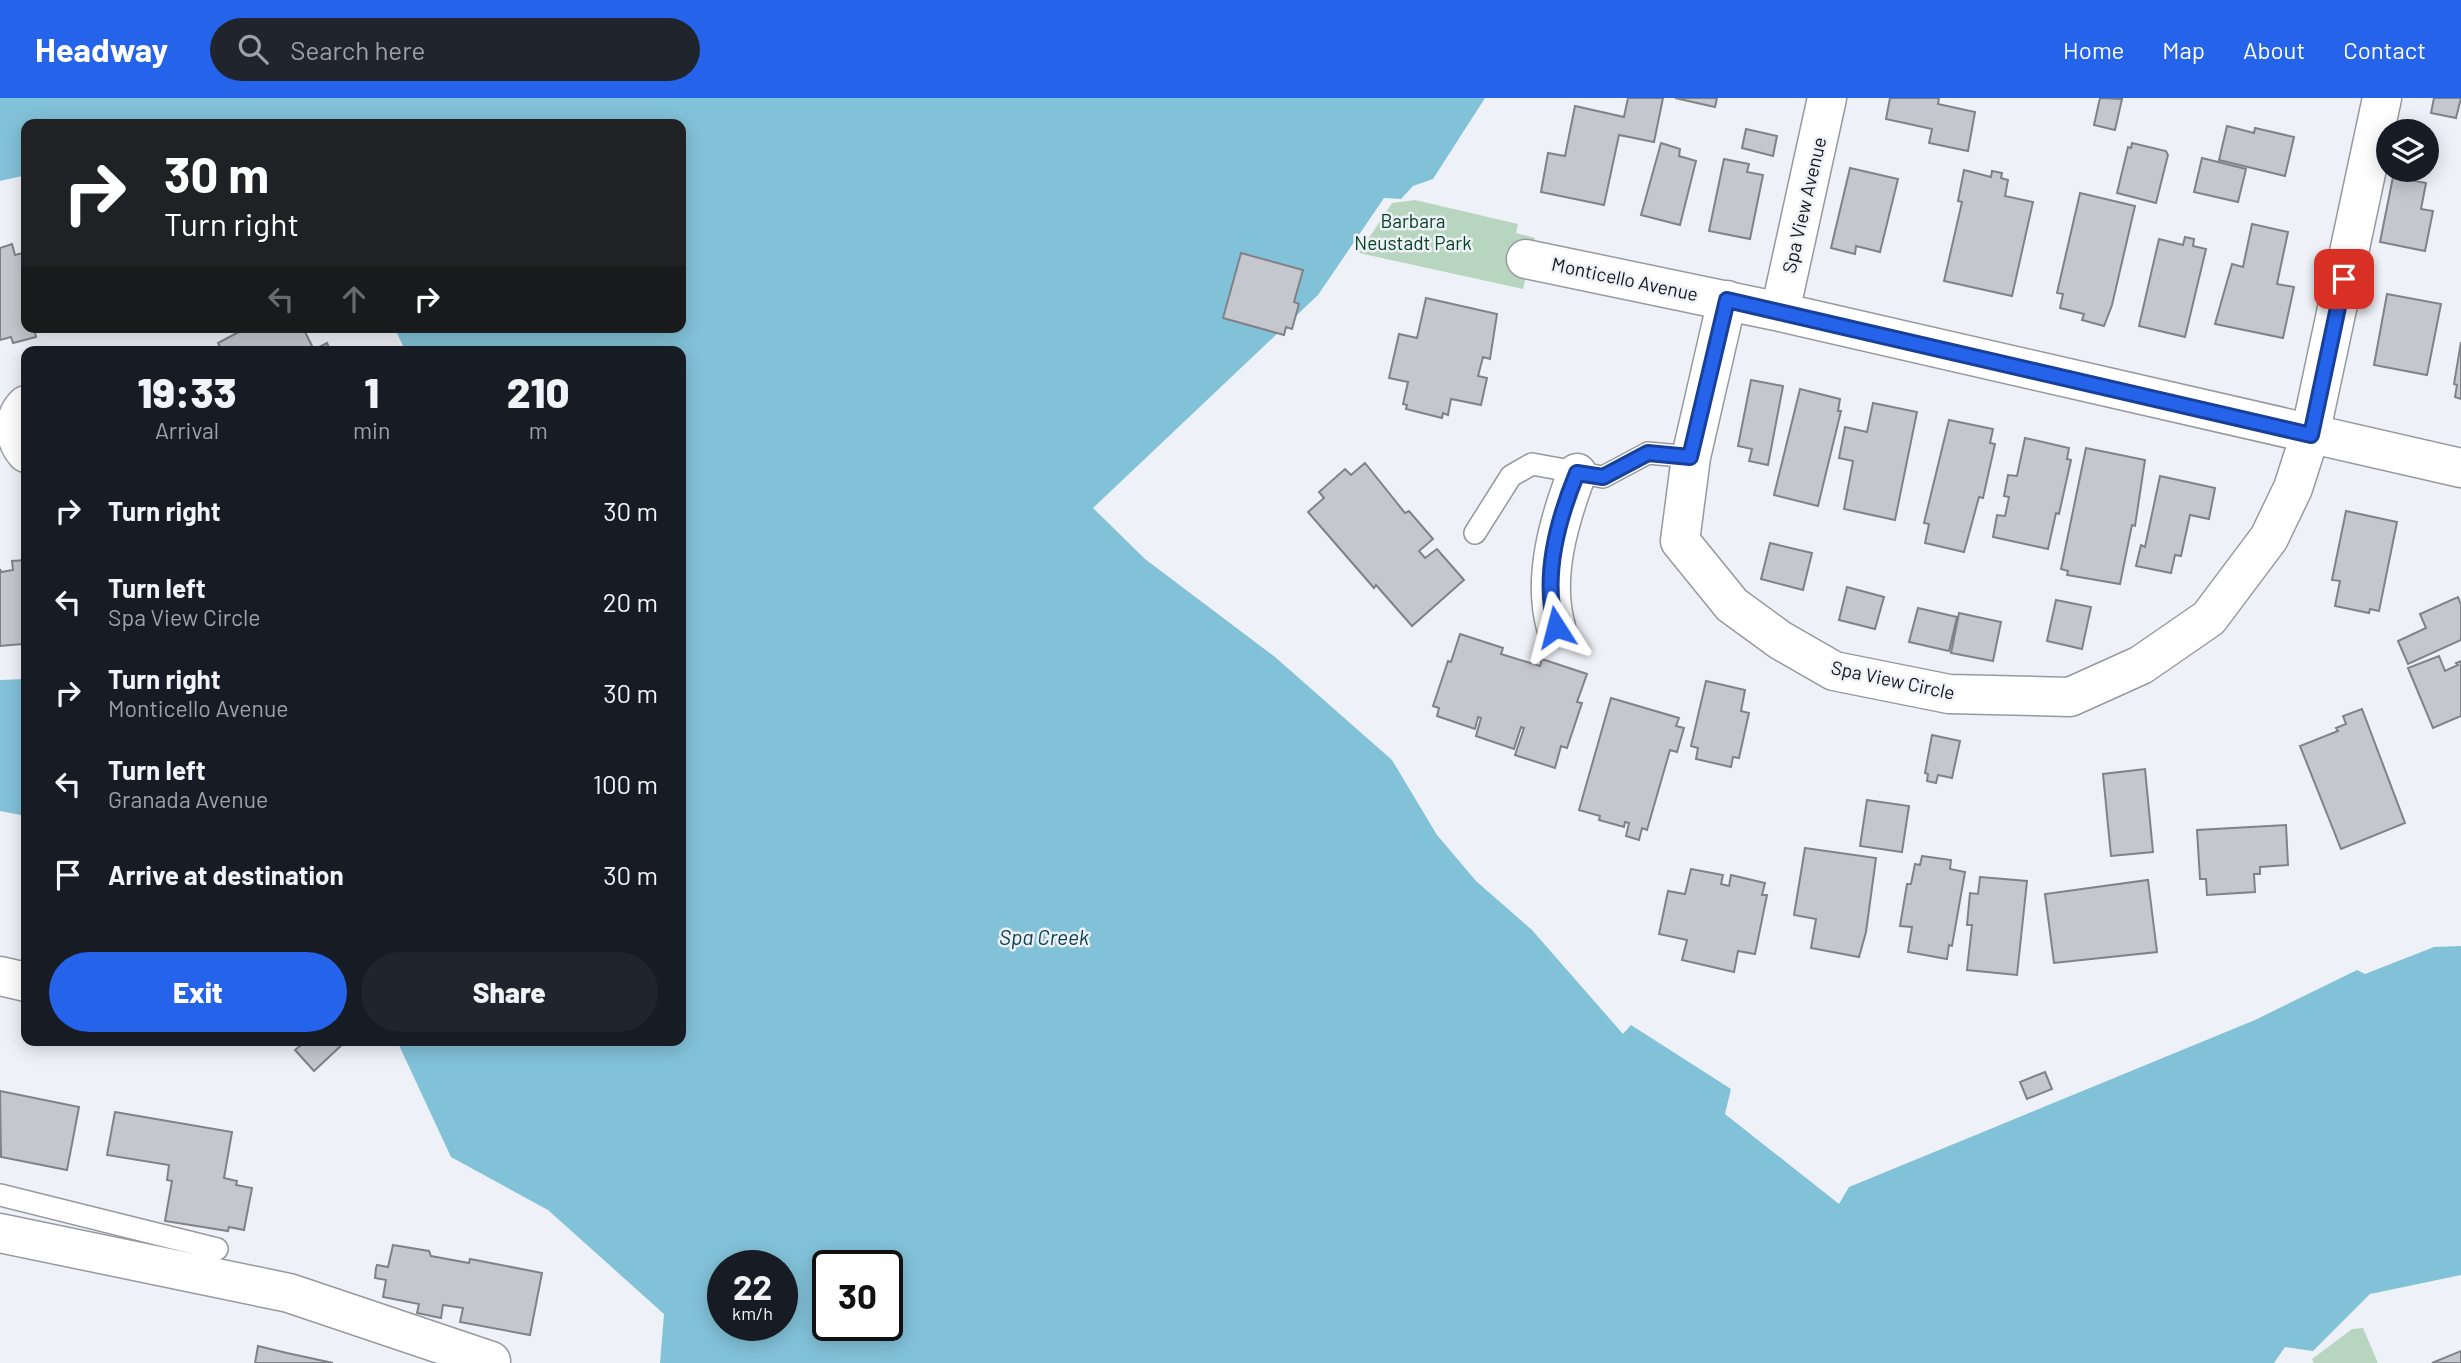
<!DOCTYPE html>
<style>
:root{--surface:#171b24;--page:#20242c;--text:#f1f3f6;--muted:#9ea1a6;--accent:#2563eb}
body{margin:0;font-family:Barlow,sans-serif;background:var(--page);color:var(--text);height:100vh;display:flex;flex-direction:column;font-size:26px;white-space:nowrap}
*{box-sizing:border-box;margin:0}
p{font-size:23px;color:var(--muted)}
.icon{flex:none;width:38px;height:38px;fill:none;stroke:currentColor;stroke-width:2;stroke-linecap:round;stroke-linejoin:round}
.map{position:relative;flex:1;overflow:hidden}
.drawer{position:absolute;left:21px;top:248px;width:665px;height:700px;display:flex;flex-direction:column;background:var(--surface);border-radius:14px;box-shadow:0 4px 18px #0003}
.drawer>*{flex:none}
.top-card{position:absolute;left:21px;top:21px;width:665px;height:214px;border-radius:14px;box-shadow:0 4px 18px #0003;background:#202124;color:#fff;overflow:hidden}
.controls{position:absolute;left:2376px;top:21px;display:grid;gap:14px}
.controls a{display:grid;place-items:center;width:63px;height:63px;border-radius:50%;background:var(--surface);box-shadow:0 4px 18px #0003;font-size:35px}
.speed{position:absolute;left:707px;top:1152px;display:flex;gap:14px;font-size:35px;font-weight:700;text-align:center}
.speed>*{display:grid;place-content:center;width:91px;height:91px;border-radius:50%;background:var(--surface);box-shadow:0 4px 18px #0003;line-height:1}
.speed small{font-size:18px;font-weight:400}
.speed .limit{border:4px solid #111;border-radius:10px;background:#fff;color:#111}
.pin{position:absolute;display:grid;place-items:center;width:60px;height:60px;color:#fff;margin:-30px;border-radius:14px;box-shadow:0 4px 10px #0006}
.me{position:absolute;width:77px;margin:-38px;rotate:351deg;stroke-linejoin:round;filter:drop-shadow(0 0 5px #0008)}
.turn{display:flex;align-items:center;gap:24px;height:147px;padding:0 28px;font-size:32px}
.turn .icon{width:91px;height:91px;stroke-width:2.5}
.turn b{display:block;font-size:49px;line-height:60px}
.lanes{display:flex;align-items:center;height:66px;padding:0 28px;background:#0003;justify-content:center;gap:35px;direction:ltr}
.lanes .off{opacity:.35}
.eta{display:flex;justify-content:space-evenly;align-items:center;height:119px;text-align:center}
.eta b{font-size:42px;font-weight:800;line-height:49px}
.cta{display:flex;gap:14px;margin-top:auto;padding:14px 28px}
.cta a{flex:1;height:80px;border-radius:42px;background:var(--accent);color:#fff;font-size:28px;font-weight:800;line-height:80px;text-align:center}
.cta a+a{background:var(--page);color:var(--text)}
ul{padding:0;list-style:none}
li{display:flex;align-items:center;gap:21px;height:91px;padding:0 28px}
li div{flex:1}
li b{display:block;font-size:26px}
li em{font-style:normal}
header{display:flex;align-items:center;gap:42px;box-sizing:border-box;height:98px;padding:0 35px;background:var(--accent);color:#fff}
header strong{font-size:33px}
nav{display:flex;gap:38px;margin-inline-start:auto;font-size:24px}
.search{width:490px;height:63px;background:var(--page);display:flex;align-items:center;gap:18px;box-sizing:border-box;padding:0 24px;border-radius:38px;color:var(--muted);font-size:26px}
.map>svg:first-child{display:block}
.green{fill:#b8d6bf}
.water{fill:#82c2d9;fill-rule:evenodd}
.building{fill:#c4c7cd;stroke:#7f8287;stroke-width:2}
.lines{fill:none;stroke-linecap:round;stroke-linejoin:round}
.lane-casing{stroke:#96999e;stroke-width:24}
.street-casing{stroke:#96999e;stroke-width:41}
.lane{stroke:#fff;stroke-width:21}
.street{stroke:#fff;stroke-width:38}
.route-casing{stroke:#184099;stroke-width:18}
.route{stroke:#2563eb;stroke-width:12}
.labels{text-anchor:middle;stroke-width:5;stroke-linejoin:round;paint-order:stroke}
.street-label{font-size:19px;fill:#151719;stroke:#eef1f7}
.park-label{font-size:19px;fill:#054220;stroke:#eef1f7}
.water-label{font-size:21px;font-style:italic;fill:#084252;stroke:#eef1f7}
</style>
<header>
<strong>Headway</strong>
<div class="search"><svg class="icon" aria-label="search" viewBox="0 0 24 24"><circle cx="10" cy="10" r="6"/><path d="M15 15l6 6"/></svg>Search here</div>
<nav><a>Home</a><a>Map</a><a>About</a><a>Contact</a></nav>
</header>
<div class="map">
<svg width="2461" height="1265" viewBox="0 0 2461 1265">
<rect width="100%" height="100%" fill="#eef1f7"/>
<!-- green -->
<path class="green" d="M1415,102L1518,126L1516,135L1535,140L1523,191L1359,155L1392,105Z
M2363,1230L2378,1265H2314L2312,1261L2352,1231Z"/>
<!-- water -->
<path class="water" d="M0,0H1485L1433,81L1413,88L1401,101L1384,100L1318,197L1093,410L1145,461L1275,559L1392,662L1437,737L1476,783L1532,832L1623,936L1631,927L1731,991L1725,1016L1839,1106L1849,1089L2255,922L2357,872L2365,876L2434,849L2461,848V1177L2370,1196L2313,1253L2285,1249L2274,1265H660L664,1216L548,1112L451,1059L397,943H681V254H406L394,229H681V26H26V77L0,83ZM723,1167H782V1227H723ZM828,1167H887V1227H828Z
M26,581V718L0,713V582Z"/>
<!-- building -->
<path class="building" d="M1628,0H1663L1654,44L1619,37L1604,107L1541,94L1548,55L1565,58L1575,8L1624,19Z
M1675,0H1717L1715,9Z
M1890,0H1939L1938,6L1975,14L1968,53L1929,45L1932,31L1886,21Z
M2100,0L2122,1L2115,32L2094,27Z
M2434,0H2461L2456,20L2431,15Z
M2227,28L2254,35L2255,30L2294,39L2285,78L2219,62Z
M1746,31L1777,38L1773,58L1742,50Z
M1661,45L1680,51L1679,58L1696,63L1680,127L1641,117Z
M2132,45L2166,53L2168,57L2156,105L2117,95L2128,49L2131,50Z
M2202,60L2246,71L2238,104L2194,94Z
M1724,61L1749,66L1747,74L1763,77L1750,141L1709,133Z
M1850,70L1898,81L1880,154L1856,148L1855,156L1831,150Z
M1964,72L1991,79L1992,73L2002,75L2001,80L2008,82L2005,98L2033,104L2012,198L1944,183L1962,104L1958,103Z
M2393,79L2426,85L2421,111L2433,113L2425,153L2380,144Z
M2080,95L2135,108L2112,207L2104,228L2082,222L2084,216L2060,210L2063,196L2057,195Z
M2252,126L2288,134L2277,186L2294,189L2283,240L2215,226L2232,166L2243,169Z
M2185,139L2194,141L2193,148L2206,151L2185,239L2139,228L2159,141L2183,147Z
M12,146L15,157L26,154V229H34L36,239L13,245L11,239L0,242V150Z
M1241,155L1303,172L1294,204L1299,206L1292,231L1286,229L1284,237L1223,220Z
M2387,196L2441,206L2427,277L2374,267Z
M1426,200L1497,216L1490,261L1483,259L1478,278L1487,280L1481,307L1451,301L1448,317L1443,315L1442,320L1406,311L1407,307L1403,306L1408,284L1389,280L1399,236L1417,240Z
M248,229H305L303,230L314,252L327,245L331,254H222L218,245Z
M2461,244V301L2455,299L2457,287L2454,286Z
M1751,282L1783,288L1768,367L1749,363L1752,351L1738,348Z
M1800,291L1840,301L1838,313H1841L1818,408L1774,397Z
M1873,305L1917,314L1895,422L1844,411L1853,363L1839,360L1845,329L1867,334Z
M1949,322L1993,331L1990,345L1995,346L1983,400L1979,399L1964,454L1925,445L1929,426L1924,425Z
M2025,340L2069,350L2067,361L2071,362L2059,416L2056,415L2048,451L1993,439L1997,417L2005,418L2009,399L2004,398L2008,377L2017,378Z
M2086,350L2145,362L2135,428L2132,427L2120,486L2067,477L2068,473L2061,471Z
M1365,365L1405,415L1409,413L1433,441L1419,453L1425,460L1437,451L1464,482L1412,528L1376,487L1374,490L1308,414L1324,400L1319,394L1345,371L1351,377Z
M2160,378L2215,390L2209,421L2190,417L2181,458L2175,457L2171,475L2136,468L2141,447L2145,449Z
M2346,413L2397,424L2379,513L2370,511L2369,515L2335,508L2340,483L2332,482Z
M1770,445L1812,455L1803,492L1761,481Z
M26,462V557H23L22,546L0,548V471L1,474L13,472L12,463Z
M1847,489L1884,499L1875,531L1839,522Z
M2458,499L2461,507V542L2408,566L2398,543L2426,530L2420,516Z
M2056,502L2091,509L2082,551L2047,543Z
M1918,510L1957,519L1949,553L1909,544Z
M1959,515L2001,524L1993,563L1951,555Z
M1460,536L1503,550L1501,556L1540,568L1542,561L1587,576L1577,604L1582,605L1567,650L1561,648L1555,670L1515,657L1524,630L1521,629L1514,651L1476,638L1481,620L1478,619L1475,631L1437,618L1439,610L1433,608L1448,563L1451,564Z
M2439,558L2445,573L2458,567L2456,565L2461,563V618L2433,630L2408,570Z
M1706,583L1745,592L1741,613L1749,615L1739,660L1733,659L1731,669L1696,661L1698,650L1691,648Z
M1611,600L1679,620L1676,628L1684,630L1677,654L1670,652L1647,732L1642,730L1639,742L1626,738L1629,725L1625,724L1624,729L1599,722L1600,718L1579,712Z
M2362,611L2405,725L2341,751L2300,648L2338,633L2336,630L2346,626L2343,618Z
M1932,637L1960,643L1952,680L1938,677L1936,685L1927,683L1928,676L1925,675Z
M2145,671L2153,754L2111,758L2103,676Z
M1867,702L1909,708L1902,754L1860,748Z
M2286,727L2288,767L2260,769V776H2254L2255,794L2207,797L2206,781H2200L2197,732Z
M1805,750L1876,760L1866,834L1859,859L1811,850L1816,821L1794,817Z
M1922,758L1951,762L1950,771L1965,774L1952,848L1949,847L1947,861L1908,854L1912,829L1900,828L1907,786H1911L1915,766L1920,767Z
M1691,771L1723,777L1721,786L1729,788L1731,777L1765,785L1762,797H1767L1755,856L1738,853L1734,874L1682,862L1687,842L1659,836L1668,793L1685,796Z
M1980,779L2027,783L2017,877L1967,872L1972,827H1967L1970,795L1978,796Z
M2148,782L2157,854L2054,865L2045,796Z
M297,943H346L314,973L295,952L301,947Z
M2045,974L2052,991L2027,1001L2020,984Z
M0,993L79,1009L67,1072L1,1059Z
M115,1014L232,1034L224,1080L237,1083L236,1087L252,1090L244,1132L229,1129L228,1133L165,1123L172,1083L167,1082L169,1067L107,1057Z
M393,1147L429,1153L431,1158L469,1165L470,1161L542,1175L530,1237L460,1224L463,1210L443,1207L441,1220L417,1215L419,1206L383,1199L386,1182L375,1180L376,1170L377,1167L388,1169Z
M258,1248L287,1255L333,1265H255Z
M2461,1253V1265H2432Z"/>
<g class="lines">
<defs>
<path id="lane" d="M1475,435L1511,378L1532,366L1603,379L1648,355L1691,359
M0,1097L217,1151"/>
<path id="street" d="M1526,161L1780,214L2461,370
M1727,202L1691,359L1680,443L1732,507L1780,542L1834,573L1949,596L2070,599L2141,567L2209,520L2269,440L2293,390L2310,337L2382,0
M1780,214L1827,0
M26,307C12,321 14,341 26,355
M1556,529C1542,480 1559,422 1577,375
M0,878L26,884
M0,1135L289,1195L491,1263"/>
</defs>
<!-- lane casing -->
<use href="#lane" class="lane-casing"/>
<!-- street casing -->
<use href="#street" class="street-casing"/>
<!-- lane -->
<use href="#lane" class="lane"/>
<!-- street -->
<use href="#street" class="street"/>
</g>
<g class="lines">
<defs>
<path id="route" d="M1556,529C1542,480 1558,421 1577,375L1603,379L1648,355L1690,359L1727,202L2311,337L2344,181"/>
</defs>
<!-- route casing -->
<use href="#route" class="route-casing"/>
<!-- route -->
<use href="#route" class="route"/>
</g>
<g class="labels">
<!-- street labels -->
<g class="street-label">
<text transform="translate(1804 107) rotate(-77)" y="7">Spa View Avenue</text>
<text transform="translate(1625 181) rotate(12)" y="7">Monticello Avenue</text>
<text transform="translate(1893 582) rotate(12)" y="7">Spa View Circle</text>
</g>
<!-- park labels -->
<g class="park-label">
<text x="1413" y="130">Barbara<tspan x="1413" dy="22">Neustadt Park</tspan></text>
</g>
<!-- water labels -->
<g class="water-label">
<text x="1044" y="847">Spa Creek</text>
</g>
</g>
</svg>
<div class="controls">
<a><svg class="icon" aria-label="layers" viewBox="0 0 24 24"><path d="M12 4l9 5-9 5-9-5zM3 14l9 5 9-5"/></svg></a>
</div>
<div class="speed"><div>22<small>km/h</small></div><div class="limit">30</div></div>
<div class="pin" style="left:2344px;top:181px;background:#d93025"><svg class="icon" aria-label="arrive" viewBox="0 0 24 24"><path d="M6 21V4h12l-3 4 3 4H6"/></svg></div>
<svg class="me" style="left:1556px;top:529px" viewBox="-20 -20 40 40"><path d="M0-17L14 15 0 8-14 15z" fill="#2563eb" stroke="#fff" stroke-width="4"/></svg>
<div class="top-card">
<div class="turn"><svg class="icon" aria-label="right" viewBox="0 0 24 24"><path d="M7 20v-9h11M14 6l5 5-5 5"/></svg><div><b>30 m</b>Turn right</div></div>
<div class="lanes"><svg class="icon off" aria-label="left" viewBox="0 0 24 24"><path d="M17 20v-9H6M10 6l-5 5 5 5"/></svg><svg class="icon off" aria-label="ahead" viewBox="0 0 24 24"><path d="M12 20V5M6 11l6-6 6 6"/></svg><svg class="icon" aria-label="right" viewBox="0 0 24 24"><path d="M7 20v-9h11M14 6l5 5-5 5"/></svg></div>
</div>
<section class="drawer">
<div class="eta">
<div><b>19:33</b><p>Arrival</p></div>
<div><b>1</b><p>min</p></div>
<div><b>210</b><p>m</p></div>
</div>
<ul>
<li><svg class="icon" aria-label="right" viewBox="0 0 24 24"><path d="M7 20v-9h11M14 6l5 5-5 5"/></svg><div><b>Turn right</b></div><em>30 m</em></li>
<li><svg class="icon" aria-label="left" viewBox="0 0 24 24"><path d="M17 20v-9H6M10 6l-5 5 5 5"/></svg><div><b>Turn left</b><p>Spa View Circle</p></div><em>20 m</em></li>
<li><svg class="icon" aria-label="right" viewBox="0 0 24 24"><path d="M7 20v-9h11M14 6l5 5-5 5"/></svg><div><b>Turn right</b><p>Monticello Avenue</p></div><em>30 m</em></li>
<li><svg class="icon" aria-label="left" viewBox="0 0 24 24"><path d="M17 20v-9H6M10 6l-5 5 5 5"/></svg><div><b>Turn left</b><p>Granada Avenue</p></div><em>100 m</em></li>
<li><svg class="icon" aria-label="arrive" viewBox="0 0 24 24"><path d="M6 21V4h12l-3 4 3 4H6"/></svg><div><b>Arrive at destination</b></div><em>30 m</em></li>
</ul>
<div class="cta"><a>Exit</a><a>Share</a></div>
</section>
</div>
